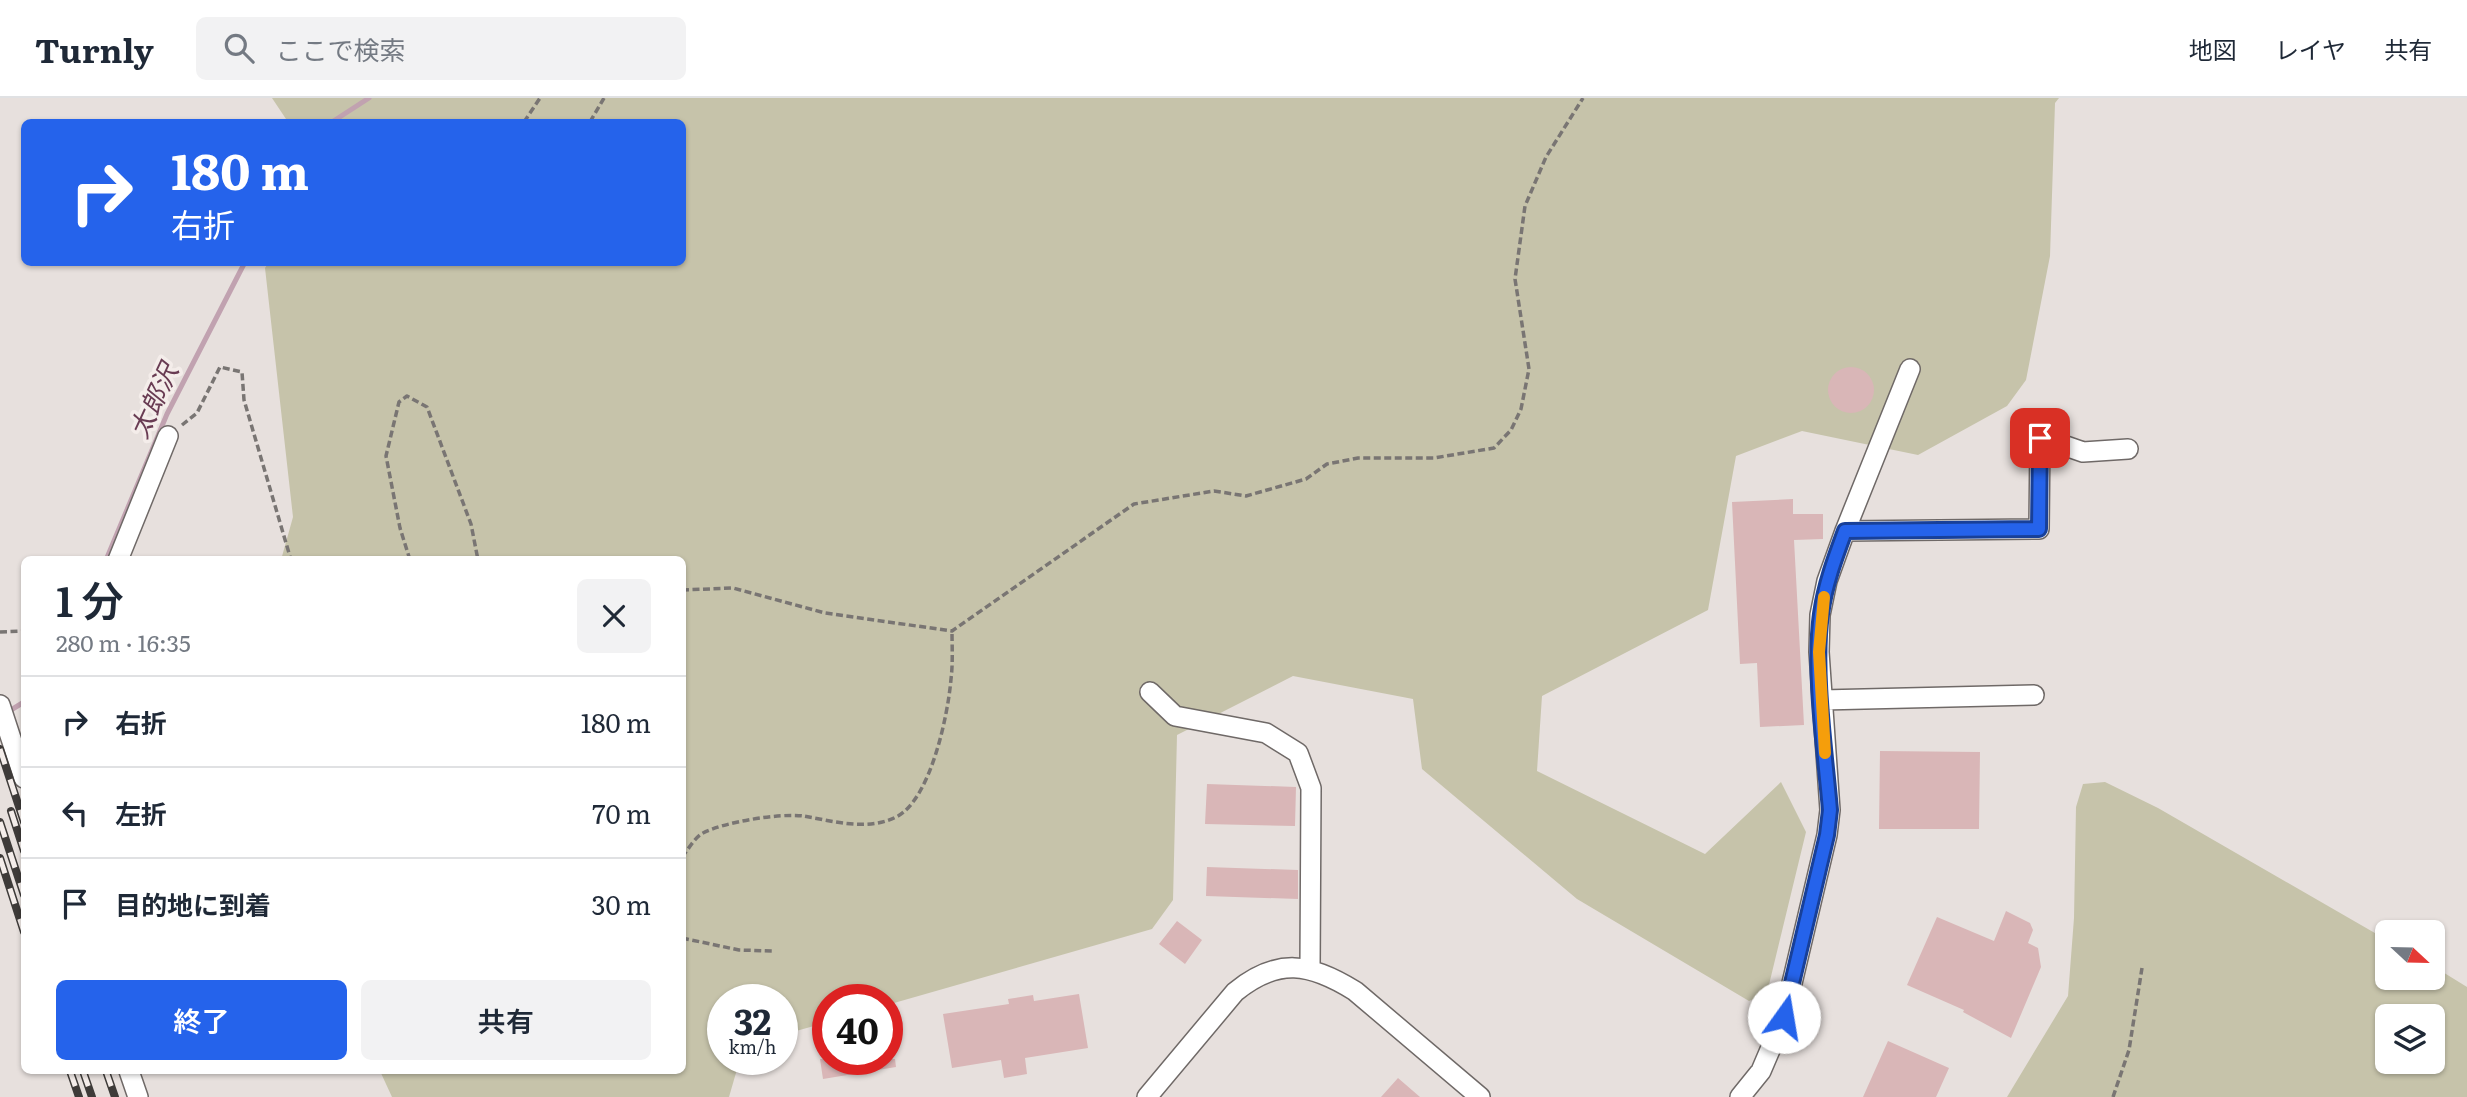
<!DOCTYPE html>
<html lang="ja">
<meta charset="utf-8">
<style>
:root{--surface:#fff;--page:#f2f2f3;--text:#1f2937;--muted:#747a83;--line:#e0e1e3;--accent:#2563eb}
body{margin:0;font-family:Literata,"Noto Sans JP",serif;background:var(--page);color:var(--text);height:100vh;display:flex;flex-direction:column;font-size:26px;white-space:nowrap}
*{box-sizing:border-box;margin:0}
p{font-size:23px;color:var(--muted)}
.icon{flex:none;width:38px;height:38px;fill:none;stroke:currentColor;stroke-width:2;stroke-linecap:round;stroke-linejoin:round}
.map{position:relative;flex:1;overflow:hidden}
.sheet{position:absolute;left:21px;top:458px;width:665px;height:518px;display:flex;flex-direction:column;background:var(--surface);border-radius:10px;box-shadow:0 2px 5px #0004}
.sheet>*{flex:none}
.guide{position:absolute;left:21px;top:21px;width:665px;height:147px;border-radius:10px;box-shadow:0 2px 5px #0004;background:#2563eb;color:#fff;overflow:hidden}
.needle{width:46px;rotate:112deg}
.tools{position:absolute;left:2375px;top:822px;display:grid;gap:14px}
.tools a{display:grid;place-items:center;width:70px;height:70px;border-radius:10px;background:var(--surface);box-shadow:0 2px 5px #0004;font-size:35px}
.speed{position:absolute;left:707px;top:886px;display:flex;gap:14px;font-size:35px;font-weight:700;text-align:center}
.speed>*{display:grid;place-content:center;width:91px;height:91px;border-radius:50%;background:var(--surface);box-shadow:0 2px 5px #0004;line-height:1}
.speed small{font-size:18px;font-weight:400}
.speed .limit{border:10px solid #d22;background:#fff;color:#111}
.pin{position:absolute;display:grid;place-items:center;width:60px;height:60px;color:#fff;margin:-30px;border-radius:14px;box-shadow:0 4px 10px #0006}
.me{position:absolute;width:77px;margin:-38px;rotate:13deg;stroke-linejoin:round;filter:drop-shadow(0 0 5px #0008)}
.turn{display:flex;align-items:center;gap:24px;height:147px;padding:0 35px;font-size:32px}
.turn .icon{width:91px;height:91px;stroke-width:2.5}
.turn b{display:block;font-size:49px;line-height:60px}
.round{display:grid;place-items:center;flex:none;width:74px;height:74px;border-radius:10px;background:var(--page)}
.summary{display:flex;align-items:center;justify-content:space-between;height:119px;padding:0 35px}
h1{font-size:42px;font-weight:600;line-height:52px}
.button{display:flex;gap:14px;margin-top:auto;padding:14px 35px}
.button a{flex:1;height:80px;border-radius:10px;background:var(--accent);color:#fff;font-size:28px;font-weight:600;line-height:80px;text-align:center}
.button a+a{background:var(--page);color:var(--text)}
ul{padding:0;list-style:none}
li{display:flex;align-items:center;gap:21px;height:91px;padding:0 35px;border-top:2px solid var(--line)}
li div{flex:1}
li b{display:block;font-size:26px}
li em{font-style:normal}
header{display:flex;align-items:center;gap:42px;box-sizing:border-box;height:98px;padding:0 35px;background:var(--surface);border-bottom:2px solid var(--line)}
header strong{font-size:33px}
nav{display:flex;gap:38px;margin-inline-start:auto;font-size:24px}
.search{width:490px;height:63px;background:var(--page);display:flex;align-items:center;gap:18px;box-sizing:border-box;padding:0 24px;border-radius:10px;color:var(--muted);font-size:26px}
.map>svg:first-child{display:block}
.green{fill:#c6c3aa;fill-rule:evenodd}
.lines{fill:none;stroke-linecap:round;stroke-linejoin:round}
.stream{stroke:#c1a2b0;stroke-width:5}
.building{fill:#d9b6b7}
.minor-casing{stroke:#6f6967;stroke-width:22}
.path{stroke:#797573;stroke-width:3.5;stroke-dasharray:7 3.5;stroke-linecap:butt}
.minor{stroke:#fff;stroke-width:19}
.rail-casing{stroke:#3e3b39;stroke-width:8}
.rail{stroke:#f4edea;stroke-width:5;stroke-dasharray:16;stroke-linecap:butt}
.route-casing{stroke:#184099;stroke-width:18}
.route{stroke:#2563eb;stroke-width:12}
.slow{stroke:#f59e0b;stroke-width:12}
.labels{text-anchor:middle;stroke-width:7;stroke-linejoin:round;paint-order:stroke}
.water-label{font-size:26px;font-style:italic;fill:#693c53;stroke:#f4edea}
</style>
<header>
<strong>Turnly</strong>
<div class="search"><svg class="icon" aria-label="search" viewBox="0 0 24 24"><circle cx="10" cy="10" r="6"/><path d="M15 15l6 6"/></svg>ここで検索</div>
<nav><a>地図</a><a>レイヤ</a><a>共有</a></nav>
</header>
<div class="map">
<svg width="2467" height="999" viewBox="0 0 2467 999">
<rect width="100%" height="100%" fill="#e7e0dd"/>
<!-- green -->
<path class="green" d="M272,0H2059L2055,5L2050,158L2026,282L2007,308L1918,357L1802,333L1736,358L1708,512L1542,598L1537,673L1705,756L1781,684L1806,734L1767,895L1749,903L1577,801L1422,671L1413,601L1293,578L1177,637L1173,802L1152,831L887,907V901H828V924L782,937V901H723V961H740L729,999H392L380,973H682V462H281L293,419L265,170L269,164H682V24H288Z
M2105,684L2158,710L2387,842V880H2432L2433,868L2467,889V999H2007L2068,898L2074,820L2076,709L2083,686ZM2387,919H2432V964H2387Z"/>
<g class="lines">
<!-- stream -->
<path class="stream" d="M332,24L369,0
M106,462L167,316L245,164
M6,615L24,604"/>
</g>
<!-- building -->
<path class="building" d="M1828 292a23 23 0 1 1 46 0a23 23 0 1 1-46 0Z
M1793,401V416H1823V441L1794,442L1804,627L1760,629L1757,565L1740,566L1732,404Z
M1880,653L1980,654L1979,731H1879Z
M1207,686L1296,689L1295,728L1205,726Z
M1207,769L1298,772V801L1206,798Z
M2006,813L2030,825L2033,832L2028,845L2038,850L2041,869L2011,940L1963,914L1964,912L1907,887L1937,819L1994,843Z
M1177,823L1202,842L1185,866L1159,846Z
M1079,896L1088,950L1025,960L1027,976L1004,980L1001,962L952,970L943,916L1009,906L1008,901L1033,897L1034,903Z
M1888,943L1949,970L1936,999H1863Z
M820,961H895L896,969L823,981Z
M1398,980L1420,999H1381Z"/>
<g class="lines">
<defs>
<path id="minor" d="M1845,433L2039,431L2040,339L2083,354L2128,351
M118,462L168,338
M1150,594L1175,618L1266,635L1298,655L1311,690L1310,870
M1822,602L2034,597
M0,607L24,680
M129,973L138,999
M1147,999L1235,894C1278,859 1310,865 1355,893L1480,999
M1740,999L1761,973L1784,919L1827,737L1830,712L1819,554L1820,517L1827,483L1845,433L1910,271"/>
</defs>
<!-- minor casing -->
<use href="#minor" class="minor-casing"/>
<!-- path -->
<path class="path" d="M524,24L540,0
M590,24L604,0
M182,327L197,315L220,269L242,274L244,302L291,462
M410,462L400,430L386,358L399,304L407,298L427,309L471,426L478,462
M682,492L733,490L825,515L952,533L1134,406L1214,393L1246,398L1306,381L1327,366L1358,360H1434L1494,350L1511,332L1521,311L1529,271L1515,181L1525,108L1546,59L1583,0
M0,534L24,533
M682,759C688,752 695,739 703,735C724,724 780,715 803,718C833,723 869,734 898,718C931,699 948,617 951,581C953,565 952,549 952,533
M682,840L739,852L774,853
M2113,999L2129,952L2142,870"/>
<!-- minor -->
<use href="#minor" class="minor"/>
<defs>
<path id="rail" d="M0,651L24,724
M11,713L24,753
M0,724L24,797
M0,760L24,834
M70,973L79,999
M83,973L92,999
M106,973L115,999"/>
</defs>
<!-- rail casing -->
<use href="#rail" class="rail-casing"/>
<!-- rail -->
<use href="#rail" class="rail"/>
</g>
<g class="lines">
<defs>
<path id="route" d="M1784,919L1827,737L1830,712C1825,653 1813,573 1821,516C1825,487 1835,460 1845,433L2039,431L2040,340"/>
</defs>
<!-- route casing -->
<use href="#route" class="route-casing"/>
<!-- route -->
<use href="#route" class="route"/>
<!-- slow -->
<path class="slow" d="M1824,499L1819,554L1825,655"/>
</g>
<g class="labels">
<!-- water labels -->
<g class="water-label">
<text transform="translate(154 303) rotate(-65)" y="9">太郎沢</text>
</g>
</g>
</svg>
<div class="tools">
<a><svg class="needle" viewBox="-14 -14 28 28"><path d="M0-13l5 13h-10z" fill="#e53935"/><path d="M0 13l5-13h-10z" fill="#747a83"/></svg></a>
<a><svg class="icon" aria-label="layers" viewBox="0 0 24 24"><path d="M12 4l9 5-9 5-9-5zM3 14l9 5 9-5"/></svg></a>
</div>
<div class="speed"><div>32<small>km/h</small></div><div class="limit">40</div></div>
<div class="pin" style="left:2040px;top:340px;background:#d93025"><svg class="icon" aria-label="arrive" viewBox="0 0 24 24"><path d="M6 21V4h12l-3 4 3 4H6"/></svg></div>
<svg class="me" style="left:1784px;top:919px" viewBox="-20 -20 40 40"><circle r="19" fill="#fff"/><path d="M0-13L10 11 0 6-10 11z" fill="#2563eb"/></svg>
<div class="guide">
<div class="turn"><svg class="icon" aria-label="right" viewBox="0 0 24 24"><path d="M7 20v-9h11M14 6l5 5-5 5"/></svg><div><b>180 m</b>右折</div></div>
</div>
<section class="sheet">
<div class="summary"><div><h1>1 分</h1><p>280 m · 16:35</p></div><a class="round"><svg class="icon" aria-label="close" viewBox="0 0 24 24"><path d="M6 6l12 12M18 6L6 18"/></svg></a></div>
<ul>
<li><svg class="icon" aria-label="right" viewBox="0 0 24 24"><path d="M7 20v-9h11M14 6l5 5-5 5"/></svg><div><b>右折</b></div><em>180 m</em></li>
<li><svg class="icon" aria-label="left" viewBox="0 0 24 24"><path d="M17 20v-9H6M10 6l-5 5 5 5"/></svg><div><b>左折</b></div><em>70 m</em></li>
<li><svg class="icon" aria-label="arrive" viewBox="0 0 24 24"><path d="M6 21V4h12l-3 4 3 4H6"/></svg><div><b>目的地に到着</b></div><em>30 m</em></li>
</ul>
<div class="button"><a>終了</a><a>共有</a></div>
</section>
</div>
